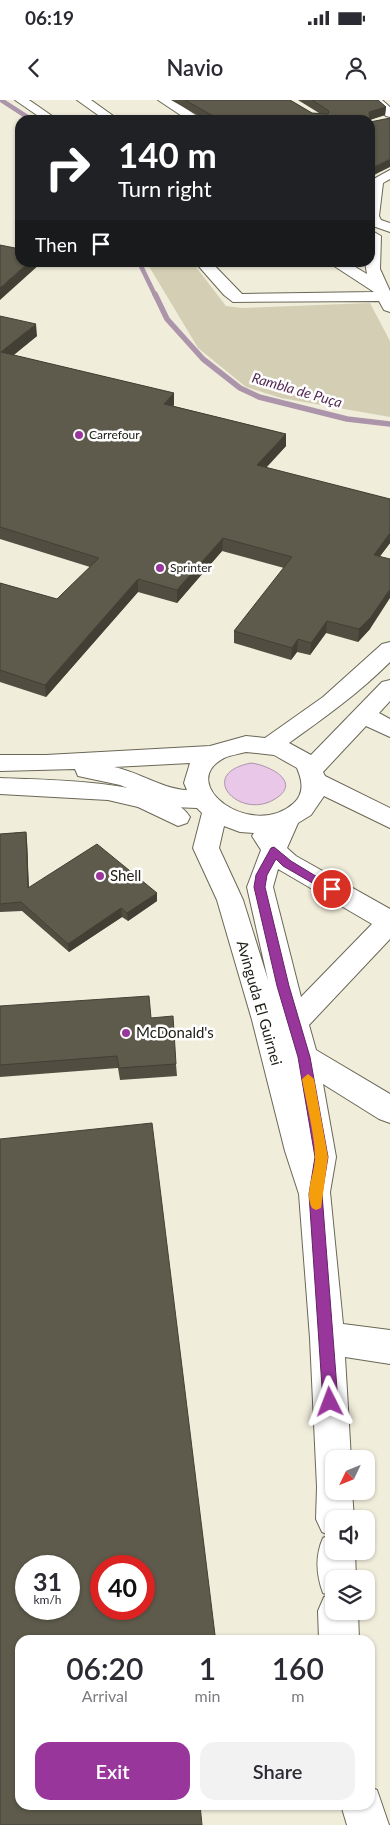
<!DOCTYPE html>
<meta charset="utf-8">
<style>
:root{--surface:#fff;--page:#f2f2f3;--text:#2b2b33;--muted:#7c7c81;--accent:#99369c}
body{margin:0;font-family:Lato,sans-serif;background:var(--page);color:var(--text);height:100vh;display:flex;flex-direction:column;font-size:19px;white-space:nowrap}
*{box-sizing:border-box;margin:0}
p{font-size:16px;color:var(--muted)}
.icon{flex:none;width:28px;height:28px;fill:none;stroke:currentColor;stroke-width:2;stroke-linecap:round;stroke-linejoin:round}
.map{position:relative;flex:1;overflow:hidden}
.details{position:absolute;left:15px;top:1535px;width:360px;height:175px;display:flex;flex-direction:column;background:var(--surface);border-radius:15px;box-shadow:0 1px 4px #0004}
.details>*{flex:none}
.hud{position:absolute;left:15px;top:15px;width:360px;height:152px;border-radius:15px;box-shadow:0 1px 4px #0004;background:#202124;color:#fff;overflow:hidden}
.needle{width:32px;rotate:227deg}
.tools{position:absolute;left:325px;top:1350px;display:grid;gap:10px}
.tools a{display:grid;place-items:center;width:50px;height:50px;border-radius:10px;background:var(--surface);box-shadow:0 1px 4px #0004;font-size:25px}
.speed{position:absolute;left:15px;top:1455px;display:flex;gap:10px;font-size:25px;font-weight:700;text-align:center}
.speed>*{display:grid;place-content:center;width:65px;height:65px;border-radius:50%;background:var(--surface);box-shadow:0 1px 4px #0004;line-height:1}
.speed small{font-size:12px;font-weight:400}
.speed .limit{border:8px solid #d22;background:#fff;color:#111}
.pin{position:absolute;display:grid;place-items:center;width:42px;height:42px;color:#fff;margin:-21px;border:2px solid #fff;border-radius:50%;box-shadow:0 1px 5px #0007}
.me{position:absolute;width:55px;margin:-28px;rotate:357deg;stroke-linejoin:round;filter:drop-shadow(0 0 4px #0008)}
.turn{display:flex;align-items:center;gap:18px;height:105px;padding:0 20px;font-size:22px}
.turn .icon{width:65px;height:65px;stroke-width:2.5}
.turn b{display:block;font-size:35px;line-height:42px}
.then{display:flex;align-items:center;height:48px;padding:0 20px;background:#0003;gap:10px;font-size:19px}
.eta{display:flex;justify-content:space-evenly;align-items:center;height:85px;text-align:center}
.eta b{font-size:30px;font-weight:600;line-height:35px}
.primary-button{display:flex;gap:10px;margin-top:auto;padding:10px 20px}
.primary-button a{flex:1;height:58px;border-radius:15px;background:var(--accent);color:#fff;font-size:20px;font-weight:600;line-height:58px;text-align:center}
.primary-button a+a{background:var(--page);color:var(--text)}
.status{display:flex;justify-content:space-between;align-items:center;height:35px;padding:0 25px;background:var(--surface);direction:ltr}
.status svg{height:14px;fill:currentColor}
header{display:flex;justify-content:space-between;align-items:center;height:65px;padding:0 20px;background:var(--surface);font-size:22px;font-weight:600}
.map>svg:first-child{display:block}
.green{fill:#d4cfb4}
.water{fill:#e8c7e8;stroke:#ac95aa}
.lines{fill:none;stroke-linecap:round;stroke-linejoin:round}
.stream-far1{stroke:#ac95aa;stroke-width:4.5}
.stream{stroke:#ac95aa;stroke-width:5.5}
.minor-casing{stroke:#6a6757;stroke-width:2}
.highway-casing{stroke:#6a6757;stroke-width:2}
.minor{fill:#fff;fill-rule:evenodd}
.highway{fill:#fff;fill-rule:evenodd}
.wall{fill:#514e41}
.shaded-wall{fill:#424035}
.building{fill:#5e5b4c;stroke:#424035;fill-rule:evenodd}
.route{fill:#99369c;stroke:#632365}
.slow{fill:#f59e0b}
.poi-dot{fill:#99369c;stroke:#fff;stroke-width:2}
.labels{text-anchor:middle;stroke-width:5;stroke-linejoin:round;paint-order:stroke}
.far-poi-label{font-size:12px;fill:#212019;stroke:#fff;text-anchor:start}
.far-water-label{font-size:14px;font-style:italic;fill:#522853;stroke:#fff}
.poi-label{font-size:15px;fill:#212019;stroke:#fff;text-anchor:start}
.street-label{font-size:15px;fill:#212019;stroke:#fff}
</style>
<div class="status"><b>06:19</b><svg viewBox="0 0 49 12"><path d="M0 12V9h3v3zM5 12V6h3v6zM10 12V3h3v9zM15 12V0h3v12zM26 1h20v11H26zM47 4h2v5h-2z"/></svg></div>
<header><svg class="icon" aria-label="back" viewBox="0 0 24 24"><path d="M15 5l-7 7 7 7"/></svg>Navio<svg class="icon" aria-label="person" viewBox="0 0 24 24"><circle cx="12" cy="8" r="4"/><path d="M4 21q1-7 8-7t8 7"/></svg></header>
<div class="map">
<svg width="390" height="1725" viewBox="0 0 390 1725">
<rect width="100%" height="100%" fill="#f0eddb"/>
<!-- green -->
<path class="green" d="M147,163H193L226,206L242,208L370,203L390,241V317L281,298L246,287L198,248Z"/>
<!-- water -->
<path class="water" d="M251,663C269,665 303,682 275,699C240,721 195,674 251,663Z"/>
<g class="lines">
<!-- stream-far1 -->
<path class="stream-far1" d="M1,0L32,20
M139,162L155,195"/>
<!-- stream -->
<path class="stream" d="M155,194L167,219L203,259L240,288L259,297L347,319L390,324"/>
<defs>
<path id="minor" d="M15,0H29L58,20H44Z
M77,0H91L119,20H105Z
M158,0H173L203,20H188Z
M369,0H382L390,7V17L386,16Z
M390,70V79L383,83L379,116L381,120L390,123V132L370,125V81Z
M374,132L381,136L380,169L390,191V212L384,210L379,201L233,202L224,195L195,162H211L242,194L374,192L328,162H347L367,174L365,162H370V133Z
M390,542V562C359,593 324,618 289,643L311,655L382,582L390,580V601L379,613L390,619V637L366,626L323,672L325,676L390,708V728L324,696L311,715L298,723L287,748L296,756L390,809V839L309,925L316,950L390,994V1023L379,1019L323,984L336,1057L330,1092L343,1224L390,1230V1264L345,1257L351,1359H334V1391H352L354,1419H334V1451H355L356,1479H334V1511H358L359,1540H319L318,1511L324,1497L329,1495L323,1493C316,1474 315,1456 323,1438L329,1435L322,1432L316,1419L317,1387L310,1238L299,1094L285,1051L252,920L217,800L193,748L202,713L197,708L172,707L120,685L78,676L75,669L0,671V655H46L210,646L246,636L265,638L323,597L382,544ZM246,652L274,655L297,668C302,680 305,692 294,703C252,741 175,684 224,658C231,655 239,654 246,652ZM190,663L184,683L187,690C162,689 139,672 114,667ZM224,726L240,732L254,733L252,736L261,750L247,787L268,880L243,800L219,748ZM278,769L372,824L301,897L273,787Z
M370,1687L377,1690L389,1725H347L341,1705H370Z"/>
<path id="highway" d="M0,678C41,680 168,679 190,717L187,723L178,726L138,707L108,700L0,694Z"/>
</defs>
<!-- minor casing -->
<use href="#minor" class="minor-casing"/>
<!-- highway casing -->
<use href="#highway" class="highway-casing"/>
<!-- minor -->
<use href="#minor" class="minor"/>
<!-- highway -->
<use href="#highway" class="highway"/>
</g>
<!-- wall -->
<path class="wall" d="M171,0H290L312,13H319L298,0H378L386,7L385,15L370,20H206Z
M0,216L37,236L13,255L174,293V305L173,306L286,334V346L266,368L390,399V443L380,456L370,529L358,542L326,533L310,555L297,552L291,560L234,543V531L284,468L222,451L177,503L138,492L46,597L0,582V483L57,499L90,467L0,439Z
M26,732L27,741L29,788L157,801L128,821L122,817L69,852L22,811L0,812V734Z
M0,906L151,918L176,964L177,976L120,980L118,968L0,977Z
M0,1039L215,1535V1540H20Z"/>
<!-- shaded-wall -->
<path class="shaded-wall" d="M386,7L385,15L369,20V12Z
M390,59V67L370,77V69Z
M29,162H40V164L0,200V188Z
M36,224L37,236L3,264L1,252Z
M174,293V305L164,316V304Z
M286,334V346L257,377V365Z
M390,433V443L372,467L374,455Z
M223,438L222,451L177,503V490Z
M138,479V492L46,597L45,585Z
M390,489V498L370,529L358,542L359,529Z
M327,521L326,533L310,555L311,543Z
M298,539L297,552L291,560L292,548Z
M26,732L27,741L29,797L28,788Z
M157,793V801L128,821L127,813Z
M121,808L122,817L69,852L68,844Z"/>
<!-- building -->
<path class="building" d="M185,0H290L312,13L328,14L329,11L312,0H378L386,7L369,12L370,20H220Z
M390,18V59L370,69V22Z
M0,145L20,149V162H29L0,188Z
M0,216L36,224L1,252L174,293L164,304L286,334L257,365L390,399V433L374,455L390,459V489L371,517L359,529L327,521L311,543L298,539L292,548L234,531L292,457L223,438L177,490L138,479L45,585L0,570V483L57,499L99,458L0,427Z
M26,732L28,788L97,744L157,793L127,813L121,808L68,844L21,802L0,804V734Z
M149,896L151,918L173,916L176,964L119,968L117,956L0,965V906Z
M152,1023L215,1535L182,1540H20V1705H200L202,1725H0V1039ZM26,1466H69V1509H26ZM101,1466H144V1509H101Z"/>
<!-- route -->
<path class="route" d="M274,747L291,761L337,789L332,793L328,792L283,766L276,759L267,775L265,787L289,886L310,957L328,1057L322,1094L338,1302L336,1308L330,1310L325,1308L323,1302L309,1094L315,1057L298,957L277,886L254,787L256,775L271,748Z"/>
<!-- slow -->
<path class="slow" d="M308,974L314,979L328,1057L321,1108L316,1110L312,1108C304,1092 315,1074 315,1057C315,1035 306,1002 302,979Z"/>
<!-- markers -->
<g class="poi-dot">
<circle cx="79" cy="335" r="5"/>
<circle cx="160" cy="468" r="5"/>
<circle cx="100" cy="776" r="5"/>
<circle cx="126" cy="933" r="5"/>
</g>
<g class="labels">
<!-- far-poi labels -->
<g class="far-poi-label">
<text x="89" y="339">Carrefour</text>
<text x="170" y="472">Sprinter</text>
</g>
<!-- far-water labels -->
<g class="far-water-label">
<text transform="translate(297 290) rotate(16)" y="5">Rambla de Puça</text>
</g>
<!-- poi labels -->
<g class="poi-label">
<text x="110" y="781">Shell</text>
<text x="136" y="938">McDonald's</text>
</g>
<!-- street labels -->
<g class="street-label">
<text transform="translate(259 903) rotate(74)" y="5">Avinguda El Guirnei</text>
</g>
</g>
</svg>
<div class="tools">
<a><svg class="needle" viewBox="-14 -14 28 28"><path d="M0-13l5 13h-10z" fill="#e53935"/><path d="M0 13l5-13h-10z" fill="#7c7c81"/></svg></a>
<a><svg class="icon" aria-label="sound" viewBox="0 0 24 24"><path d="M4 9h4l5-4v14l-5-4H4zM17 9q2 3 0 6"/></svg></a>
<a><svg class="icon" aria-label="layers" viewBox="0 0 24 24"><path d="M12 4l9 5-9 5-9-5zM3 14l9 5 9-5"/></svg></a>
</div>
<div class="speed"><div>31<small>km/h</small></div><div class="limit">40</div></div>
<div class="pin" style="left:332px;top:789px;background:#d93025"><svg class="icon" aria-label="arrive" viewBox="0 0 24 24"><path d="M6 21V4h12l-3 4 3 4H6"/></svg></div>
<svg class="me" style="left:330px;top:1302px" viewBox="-20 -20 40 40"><path d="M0-17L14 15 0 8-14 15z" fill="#99369c" stroke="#fff" stroke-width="4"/></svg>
<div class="hud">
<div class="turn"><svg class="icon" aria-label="right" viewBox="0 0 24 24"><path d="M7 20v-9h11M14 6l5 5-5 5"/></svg><div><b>140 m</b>Turn right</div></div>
<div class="then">Then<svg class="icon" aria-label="arrive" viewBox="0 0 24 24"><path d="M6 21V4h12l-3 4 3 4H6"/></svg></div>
</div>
<section class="details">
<div class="eta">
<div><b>06:20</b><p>Arrival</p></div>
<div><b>1</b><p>min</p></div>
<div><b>160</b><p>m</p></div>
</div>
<div class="primary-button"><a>Exit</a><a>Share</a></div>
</section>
</div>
